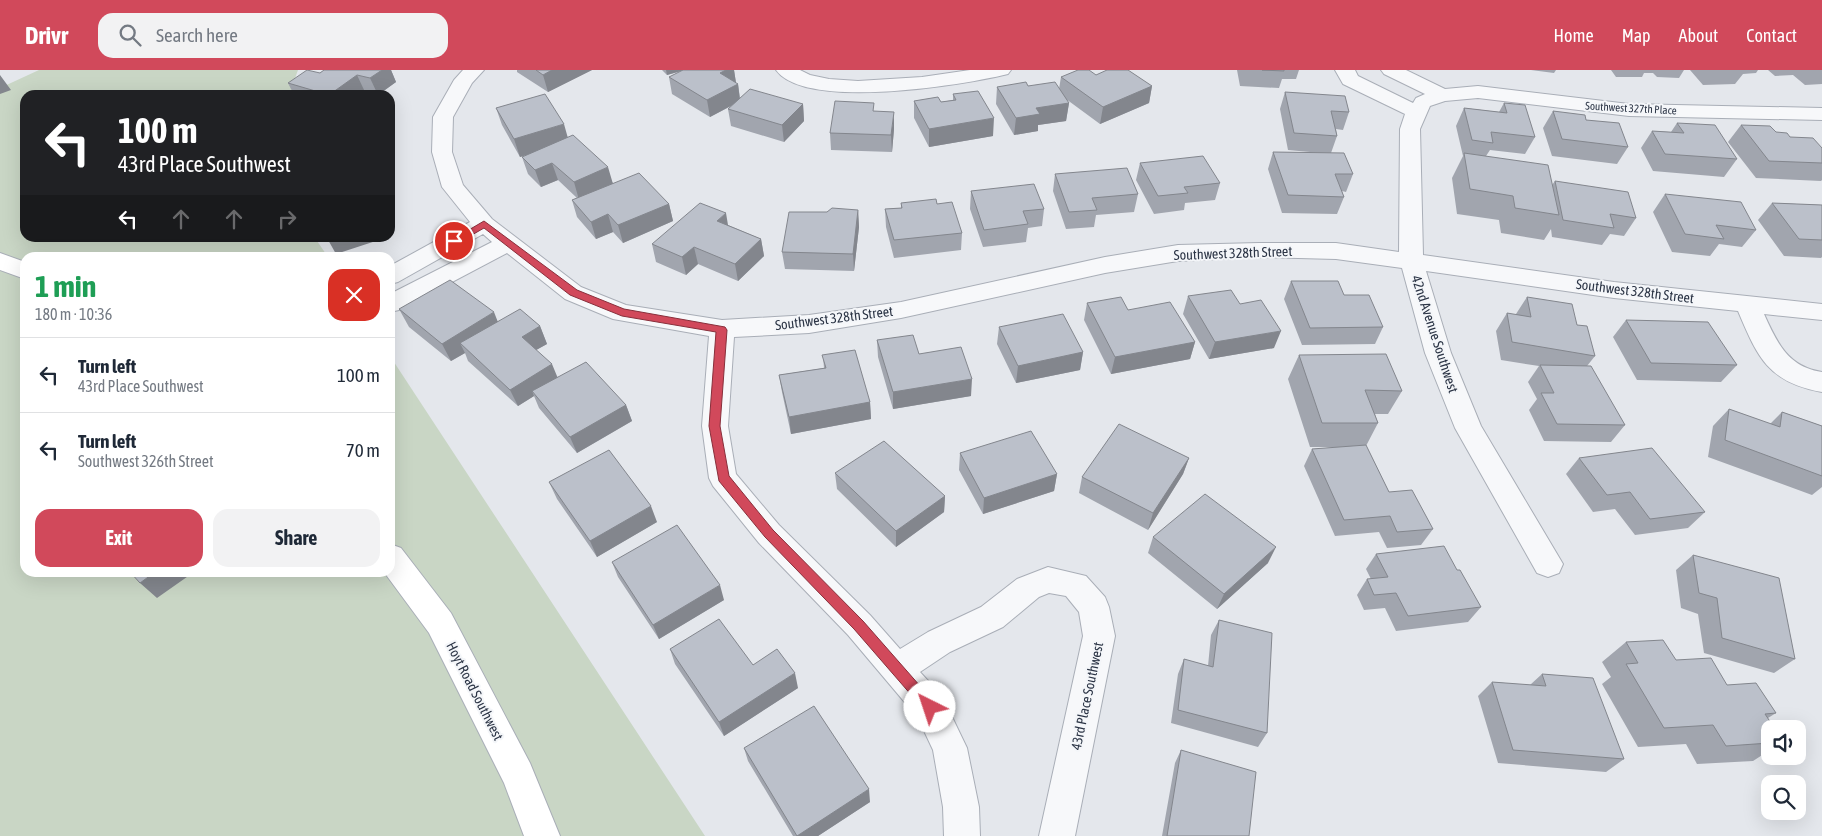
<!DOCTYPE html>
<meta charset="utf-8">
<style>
:root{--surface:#fff;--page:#f2f2f3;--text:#1f2937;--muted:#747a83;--line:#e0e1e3;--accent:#d1495b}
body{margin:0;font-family:"Asap Condensed",sans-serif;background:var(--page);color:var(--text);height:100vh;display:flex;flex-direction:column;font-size:19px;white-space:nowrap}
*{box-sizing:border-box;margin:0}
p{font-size:16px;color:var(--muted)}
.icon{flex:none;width:28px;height:28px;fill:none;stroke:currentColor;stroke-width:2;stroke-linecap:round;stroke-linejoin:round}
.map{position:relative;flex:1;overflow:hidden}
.panel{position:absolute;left:20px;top:182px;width:375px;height:325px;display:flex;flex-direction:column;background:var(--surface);border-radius:15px;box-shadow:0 5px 20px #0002}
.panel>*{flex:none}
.top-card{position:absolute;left:20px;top:20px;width:375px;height:152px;border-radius:15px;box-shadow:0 5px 20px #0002;background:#202124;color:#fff;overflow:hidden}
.buttons{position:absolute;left:1761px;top:650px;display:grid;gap:10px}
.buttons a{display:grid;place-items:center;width:45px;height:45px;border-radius:10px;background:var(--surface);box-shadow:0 5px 20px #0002;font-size:25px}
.pin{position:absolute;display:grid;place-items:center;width:42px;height:42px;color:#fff;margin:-21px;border:2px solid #fff;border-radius:50%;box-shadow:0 1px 5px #0007}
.me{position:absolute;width:55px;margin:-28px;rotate:319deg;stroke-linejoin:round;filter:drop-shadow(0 0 4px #0008)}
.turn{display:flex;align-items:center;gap:18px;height:105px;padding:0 15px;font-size:22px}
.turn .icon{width:65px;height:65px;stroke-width:2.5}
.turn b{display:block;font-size:35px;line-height:42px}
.lanes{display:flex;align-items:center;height:48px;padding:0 15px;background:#0003;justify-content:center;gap:25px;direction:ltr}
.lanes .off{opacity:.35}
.round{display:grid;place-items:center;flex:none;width:52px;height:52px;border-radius:15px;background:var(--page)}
.head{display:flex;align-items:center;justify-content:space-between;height:85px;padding:0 15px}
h1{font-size:30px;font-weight:700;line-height:38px;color:#1e9e55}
.cta{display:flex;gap:10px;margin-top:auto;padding:10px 15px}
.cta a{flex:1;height:58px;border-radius:15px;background:var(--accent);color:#fff;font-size:20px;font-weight:700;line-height:58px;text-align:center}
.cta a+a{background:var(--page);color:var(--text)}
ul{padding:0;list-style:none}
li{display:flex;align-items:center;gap:15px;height:75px;padding:0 15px;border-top:1px solid var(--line)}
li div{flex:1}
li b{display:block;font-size:19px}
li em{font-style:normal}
header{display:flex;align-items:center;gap:30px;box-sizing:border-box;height:70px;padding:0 25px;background:var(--accent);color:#fff}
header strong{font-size:24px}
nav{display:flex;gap:28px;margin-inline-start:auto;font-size:18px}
.search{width:350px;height:45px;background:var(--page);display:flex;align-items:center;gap:12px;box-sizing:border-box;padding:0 18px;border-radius:15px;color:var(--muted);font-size:19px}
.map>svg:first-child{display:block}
.green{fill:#c9d6c5}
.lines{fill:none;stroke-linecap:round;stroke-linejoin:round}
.minor-casing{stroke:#a9aeb7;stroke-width:2}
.secondary-casing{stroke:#a9aeb7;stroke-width:2}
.minor{fill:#f7f8fa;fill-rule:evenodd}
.secondary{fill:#fff;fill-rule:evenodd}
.wall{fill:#a1a5ae}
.shaded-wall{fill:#83868d}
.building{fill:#bbc0ca;stroke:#83868d}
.route{fill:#d1495b;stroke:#882f3b}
.labels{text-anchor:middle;stroke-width:4;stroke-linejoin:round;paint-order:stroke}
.far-street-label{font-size:11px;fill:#2b3445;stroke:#f4f6f9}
.street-label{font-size:14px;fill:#2b3445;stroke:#f4f6f9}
</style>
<header>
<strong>Drivr</strong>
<div class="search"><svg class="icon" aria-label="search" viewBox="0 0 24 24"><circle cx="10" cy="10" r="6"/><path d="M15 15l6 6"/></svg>Search here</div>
<nav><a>Home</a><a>Map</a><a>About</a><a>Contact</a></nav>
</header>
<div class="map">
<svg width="1822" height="766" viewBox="0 0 1822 766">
<rect width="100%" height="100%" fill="#e4e7ec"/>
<!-- green -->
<path class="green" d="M39,0H298L289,25H25V168H315L328,187L25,188V502H390V286L705,766H0V18Z"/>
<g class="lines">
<defs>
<path id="minor" d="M463,0H484L472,13L453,47L452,82L463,115L492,149L581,217L626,235L722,250L809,245L901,232L1105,187L1178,175L1259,173H1336L1399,182L1400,59L1405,44L1343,14L1335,0H1355L1358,6L1413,33L1416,28L1425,24L1384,4L1381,0H1406L1445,19L1478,16L1629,34L1822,38V50L1629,46L1478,28L1445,31L1430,36L1420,59L1423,185L1614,212L1822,234V250L1764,244C1777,273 1788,297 1822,302V322C1768,312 1758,288 1738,241L1614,228L1426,201L1451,283L1481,356L1563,494L1559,503L1548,507L1537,503L1455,358L1425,283L1402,198L1336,189L1259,187L1178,191L1105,203L901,248L809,263L734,267L728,356L736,404L779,455L870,545L900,579L928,562L981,537L1017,509L1048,497L1086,506L1105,527L1109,537L1115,566L1075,766H1039L1083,566L1079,542L1066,526L1049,523L1039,527L1003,557L950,582L920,602L942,626L967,678L979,737L980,766H944L943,737L933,680L918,648L848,565L759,473L713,416L709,408L702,356L709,266L613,249L565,229L507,183L399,240L390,242V224L492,172L483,164L398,212L390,214V196L470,152L442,117L432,82L433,47L454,10Z
M776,0H800L810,5L829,9L858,11L922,7L970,0H1011L1008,4C964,15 805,41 776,0Z"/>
<path id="secondary" d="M0,183L25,192V209L0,200Z
M390,474L401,478L451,543L530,693L560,766H524L504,713L429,563L384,502H390Z"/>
</defs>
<!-- minor casing -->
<use href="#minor" class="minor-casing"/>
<!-- secondary casing -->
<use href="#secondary" class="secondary-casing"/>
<!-- minor -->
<use href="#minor" class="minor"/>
<!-- secondary -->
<use href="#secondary" class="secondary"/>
</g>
<!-- wall -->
<path class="wall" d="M324,0H391L396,12L378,25L365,22L361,25H294L288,13L320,3Z
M517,0H592L548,22L517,2Z
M662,0H734L736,13L738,14L740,28L803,34L804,51L784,72L731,56L728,39L733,35L710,47L672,24L669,7L682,1L667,5Z
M1237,0H1299L1296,9H1282L1279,18L1240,16Z
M1531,0H1556L1554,3Z
M1611,0H1684L1679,8L1657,7L1653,3H1644L1642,7H1616Z
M1690,0H1758L1756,3L1743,4L1735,14L1703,15Z
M1768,0H1822V14L1805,15L1793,5L1775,6Z
M1096,5L1152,16L1149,33L1100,54L1066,29L1069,33L1066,51L1038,55V61L1014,65L996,34L997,17L1028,16L1059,19L1061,7Z
M1285,22L1349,42L1343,60L1336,59L1337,66L1331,83L1353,104L1346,122L1342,121L1344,127L1337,144L1282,143L1268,99L1273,82L1321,83L1288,80L1280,39Z
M953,24L993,66L929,77L914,48V31L941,32L953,30Z
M1504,33L1535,67L1525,84L1490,80L1486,86L1552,115L1555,111L1636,148L1624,166L1610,164L1602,175L1552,167L1551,159L1544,170L1501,163L1499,150L1457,144L1452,108L1463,86L1456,56L1464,38L1499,42Z
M496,38L568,67L613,113L669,134L673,151L623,173L613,162L596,169L577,147L572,130L577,128L558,110L541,117L528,104L522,87L529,84L520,87L502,55Z
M875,41L894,59L892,82L831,80L830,63Z
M1553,41L1586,50L1628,77L1617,94L1552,86L1543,58Z
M1677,53L1737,89L1724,107L1653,101L1641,78L1652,61L1671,62Z
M1741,55L1776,62L1822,78V110L1821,111L1756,108L1728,72Z
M1140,93L1220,113L1215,130L1185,133L1184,140L1154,144L1136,110Z
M1055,104L1138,124L1134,142L1096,145L1094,157L1066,159L1053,121Z
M971,121L1044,139L1042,156L1028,158L1026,172L983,177L970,139Z
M1665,124L1756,160L1742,177L1719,174L1710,186L1672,182L1653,142Z
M901,133L937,134L962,163L961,180L894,188L886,157L885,139L901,138Z
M1772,133L1822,135V187L1821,188L1784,186L1758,150Z
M858,140L859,157L854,201L785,199L782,182Z
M728,155L761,169L764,186L738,211L698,194L686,205L656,192L652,174Z
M1291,211L1344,225L1383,257L1375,274L1302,275L1284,229Z
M1188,226L1240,234L1274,278L1209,289L1183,244Z
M1527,227L1577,255L1595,286L1587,296L1625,355L1611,372L1544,371L1529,340L1537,329L1528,312L1539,296L1501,290L1496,261L1507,243L1516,245V244Z
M1087,233L1128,240L1195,272L1190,289L1111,304L1084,250Z
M399,239L540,256L547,274L536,280L557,307L626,335L632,351L577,383L539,338L534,326L518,336L468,291L465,283L451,291L409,257Z
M1626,250L1737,295L1721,312L1637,310L1613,267Z
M999,257L1083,282L1080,300L1016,313L997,274Z
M877,270L919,284L971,326L893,339L878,287Z
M823,285L870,332L871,349L791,364L782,322L779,305L824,298Z
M1299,285L1402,321L1388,344H1375L1378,353L1366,376L1389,422L1433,459L1421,475L1387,478L1379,462L1335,466L1304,396L1312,379L1338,377H1310L1288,309Z
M1729,339L1770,354L1782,342L1822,356V417L1812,425L1708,387L1713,356Z
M960,383L1057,404L1054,421L983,444L959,400Z
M1189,388L1183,404L1148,460L1079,423L1082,407Z
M1579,388L1705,442L1688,458L1635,465L1615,439L1593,442L1566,404Z
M835,403L945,426L944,442L896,477L837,419Z
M549,412L657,452L597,487L557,429Z
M1153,467L1268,493L1217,539L1148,483Z
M1376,484L1457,500L1481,537L1468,552L1396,561L1385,538L1364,540L1357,525L1367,509H1371L1366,499Z
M1693,485L1795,589L1774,603L1704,583L1698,544L1681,538L1676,500Z
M612,492L724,530L659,569L618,507Z
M1219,550L1267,663L1258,677L1171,653L1178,604L1184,589L1208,596L1211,565Z
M1626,572L1727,615L1776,643L1768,648L1770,659V680L1753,691L1697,694L1686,674L1638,677L1602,614L1611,607L1602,592Z
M670,579L798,618L724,666L675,594Z
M1542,604L1624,689L1606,702L1498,693L1478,626L1492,612L1530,615Z
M744,678L870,732L818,766H793L748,691Z
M1181,680L1249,766H1162L1175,693Z"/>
<!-- shaded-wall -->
<path class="shaded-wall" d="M382,0H391L396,12L378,25L370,8Z
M552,0H592L548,22L543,5Z
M666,0H684L667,5Z
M726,0H734L736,13L720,3Z
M0,5L11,20L0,24Z
M357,5L365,22L361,25H329Z
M738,14L740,31L710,47L707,30Z
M1152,16L1149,33L1100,54L1103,37Z
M1069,33L1066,51L1038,55V61L1014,65L1016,48L1036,38Z
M803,34L804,51L784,72L782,55Z
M894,42V59L892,82L891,65Z
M994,48L993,66L929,77V59Z
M564,54L569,72L520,87L514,69Z
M552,93L558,110L541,117L535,100Z
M608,97L613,114L579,130L574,112Z
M669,134L673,151L623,173L618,155Z
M858,140L859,157L854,201L853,184Z
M726,143L729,161L717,151Z
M608,144L613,162L596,169L591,152Z
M327,168H385L336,184Z
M761,169L764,186L738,211L735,194Z
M694,177L698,194L686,205L682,187Z
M494,242L501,260L460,273L465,283L451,291L442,274Z
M540,256L547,274L529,284L522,267Z
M1281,261L1274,278L1209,289L1215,272Z
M1195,272L1190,289L1111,304L1115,287Z
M1083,282L1080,300L1016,313L1018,296Z
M552,294L559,311L532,321L534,326L518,336L510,320Z
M972,309L971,326L893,339V322Z
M870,332L871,349L791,364L789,347Z
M626,335L632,351L577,383L570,367Z
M1189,388L1183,404L1148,460L1153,443Z
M1057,404L1054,421L983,444L984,428Z
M945,426L944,442L896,477V461Z
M651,436L657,452L597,487L590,471Z
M1276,477L1268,493L1217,539L1224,524Z
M155,502H194L157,528L140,513Z
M720,515L724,530L659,569L653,555Z
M795,603L798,618L724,666L719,652Z
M869,719L870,732L818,766H797Z"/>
<!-- building -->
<path class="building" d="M307,0L320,3L324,0H382L370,8L357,5L329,25L288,13Z
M536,0H552L543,5Z
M683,0H726L720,3L738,14L707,30L669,7Z
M1078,0H1089L1096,5L1107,0H1128L1152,16L1103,37L1061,7Z
M1262,0H1284V1Z
M1026,12L1028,16L1055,12L1069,33L1036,38L1040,44L1016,48L997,17Z
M750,19L803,34L782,55L728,39Z
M978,21L994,48L929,59L914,31L938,27L941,32L956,30L953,24Z
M1285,22L1345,26L1349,42L1331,41L1337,66L1294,63Z
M545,24L564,54L514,69L496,38Z
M835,31L874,33L873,41L894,42L891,65L830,63Z
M1504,33L1525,35L1535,67L1491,62L1493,73L1472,70L1464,38L1507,43Z
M1553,41L1585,45L1586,50L1619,53L1628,77L1562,69Z
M1677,53L1715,55L1737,89L1665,84L1652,61L1684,63Z
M1741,55L1770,56L1776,62L1787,63L1790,67L1813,68L1822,78V93L1769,91Z
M573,65L608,97L574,112L552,93L535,100L522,87Z
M1273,82L1344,83L1353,104H1335L1344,127L1288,125Z
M1464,83L1548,95L1559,145L1515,138L1513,126L1470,119Z
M1203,86L1220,113L1184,117L1188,123L1158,126L1140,93Z
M1127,98L1138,124L1092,128L1097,140L1069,142L1055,104Z
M639,103L669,134L618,155L608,144L591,152L572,130Z
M1555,111L1628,122L1636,148L1610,144L1614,158L1563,150Z
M1034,114L1044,139L1023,141L1028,154L984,160L971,121Z
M1665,124L1741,132L1756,160L1716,155L1724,169L1685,164Z
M936,129L937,134L952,132L962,163L894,170L885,139L902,138L901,133Z
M700,133L726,143L717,151L761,169L735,194L694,177L682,187L652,174Z
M1772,133L1822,135V170L1799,169Z
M832,138L858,140L853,184L782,182L789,142H827Z
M450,210L494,242L442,274L399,239Z
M1291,211H1338L1344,225H1369L1383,257L1310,258Z
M1231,220L1240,234L1261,230L1281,261L1215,272L1188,226Z
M1121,227L1128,240L1170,232L1195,272L1115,287L1087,233Z
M1527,227L1572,234L1577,255L1587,256L1595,286L1512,272L1507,243L1531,247Z
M520,239L540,256L522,267L552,294L510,320L460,273Z
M1063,244L1083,282L1018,296L999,257Z
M1626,250L1708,252L1737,295L1651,293Z
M913,265L919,284L961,277L972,309L893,322L877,270Z
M855,280L870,332L789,347L779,305L826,298L822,285Z
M1386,284L1402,321L1365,320L1378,353H1322L1299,285Z
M586,292L626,335L570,367L532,321Z
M1540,295L1591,296L1625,355L1557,354L1541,323H1554Z
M1729,339L1780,357L1782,342L1822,356V406L1725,370Z
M1119,354L1189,388L1153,443L1082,407Z
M1031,361L1057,404L984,428L960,383Z
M884,371L945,426L896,461L835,403Z
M1366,375L1389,422L1412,420L1433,459L1397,462L1390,446L1344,450L1312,379Z
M1652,378L1705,442L1650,449L1630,422L1607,425L1579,388Z
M609,380L651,436L590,471L549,412Z
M1205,424L1276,477L1224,524L1153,467Z
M677,455L720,515L653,555L612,492Z
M1444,476L1457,500H1460L1481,537L1408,546L1396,523L1374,525L1367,509L1388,507L1376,484Z
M1693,485L1779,508L1795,589L1722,568L1717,528L1699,523Z
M130,502H155L140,513Z
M719,549L753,595L777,579L795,603L719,652L670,579Z
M1219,550L1272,563L1267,663L1178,640L1184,589L1213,597Z
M1663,570L1676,590L1711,588L1727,615L1756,613L1776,643L1765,644L1775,659H1770V673L1726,676L1713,655L1664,658L1626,594L1638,593L1626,572Z
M1542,604L1593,608L1624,689L1513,680L1492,612L1546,616Z
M814,636L869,719L797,766L744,678Z
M1181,680L1256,702L1249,766H1167Z"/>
<!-- route -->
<path class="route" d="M484,151L577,220L624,239L725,257L727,260L720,356L729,406L773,460L863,551L935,633L937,637L935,642L930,644L926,642L854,559L765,467L719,411L709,356L716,262L622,246L570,225L484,158L458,173L454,174L450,171Z"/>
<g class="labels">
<!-- far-street labels -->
<g class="far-street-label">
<text transform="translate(1631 38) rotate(3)" y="4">Southwest 327th Place</text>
</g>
<!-- street labels -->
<g class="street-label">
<text transform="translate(1233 183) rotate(-2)" y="5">Southwest 328th Street</text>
<text transform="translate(1635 221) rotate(7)" y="5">Southwest 328th Street</text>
<text transform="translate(834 248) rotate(-7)" y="5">Southwest 328th Street</text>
<text transform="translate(1435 264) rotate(72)" y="5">42nd Avenue Southwest</text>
<text transform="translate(475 621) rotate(63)" y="5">Hoyt Road Southwest</text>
<text transform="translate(1087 626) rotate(-78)" y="5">43rd Place Southwest</text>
</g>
</g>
</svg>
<div class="buttons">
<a><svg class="icon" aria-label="sound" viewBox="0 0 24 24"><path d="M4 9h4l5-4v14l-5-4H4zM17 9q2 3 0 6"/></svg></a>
<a><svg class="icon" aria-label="search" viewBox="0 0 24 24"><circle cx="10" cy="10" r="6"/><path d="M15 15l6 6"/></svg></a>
</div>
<div class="pin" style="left:454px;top:171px;background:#d93025"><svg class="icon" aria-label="arrive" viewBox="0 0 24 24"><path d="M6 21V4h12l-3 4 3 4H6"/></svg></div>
<svg class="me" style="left:930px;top:637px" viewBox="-20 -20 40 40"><circle r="19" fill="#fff"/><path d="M0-13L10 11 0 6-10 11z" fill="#d1495b"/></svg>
<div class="top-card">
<div class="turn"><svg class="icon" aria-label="left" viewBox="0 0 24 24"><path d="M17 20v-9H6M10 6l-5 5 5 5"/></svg><div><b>100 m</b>43rd Place Southwest</div></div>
<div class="lanes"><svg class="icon" aria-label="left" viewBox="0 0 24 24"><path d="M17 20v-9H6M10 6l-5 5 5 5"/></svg><svg class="icon off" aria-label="ahead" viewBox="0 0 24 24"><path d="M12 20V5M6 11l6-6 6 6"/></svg><svg class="icon off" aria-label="ahead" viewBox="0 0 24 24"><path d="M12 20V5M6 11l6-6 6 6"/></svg><svg class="icon off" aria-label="right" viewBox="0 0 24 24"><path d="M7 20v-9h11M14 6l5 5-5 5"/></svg></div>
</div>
<section class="panel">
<div class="head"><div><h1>1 min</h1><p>180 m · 10:36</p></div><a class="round" style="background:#d93025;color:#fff"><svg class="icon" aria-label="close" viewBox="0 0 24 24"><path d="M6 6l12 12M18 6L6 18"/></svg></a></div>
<ul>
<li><svg class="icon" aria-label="left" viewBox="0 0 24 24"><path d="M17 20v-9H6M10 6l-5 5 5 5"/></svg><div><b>Turn left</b><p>43rd Place Southwest</p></div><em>100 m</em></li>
<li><svg class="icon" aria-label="left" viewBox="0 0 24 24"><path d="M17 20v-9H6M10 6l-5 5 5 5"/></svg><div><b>Turn left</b><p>Southwest 326th Street</p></div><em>70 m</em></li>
</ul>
<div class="cta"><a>Exit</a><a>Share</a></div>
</section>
</div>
